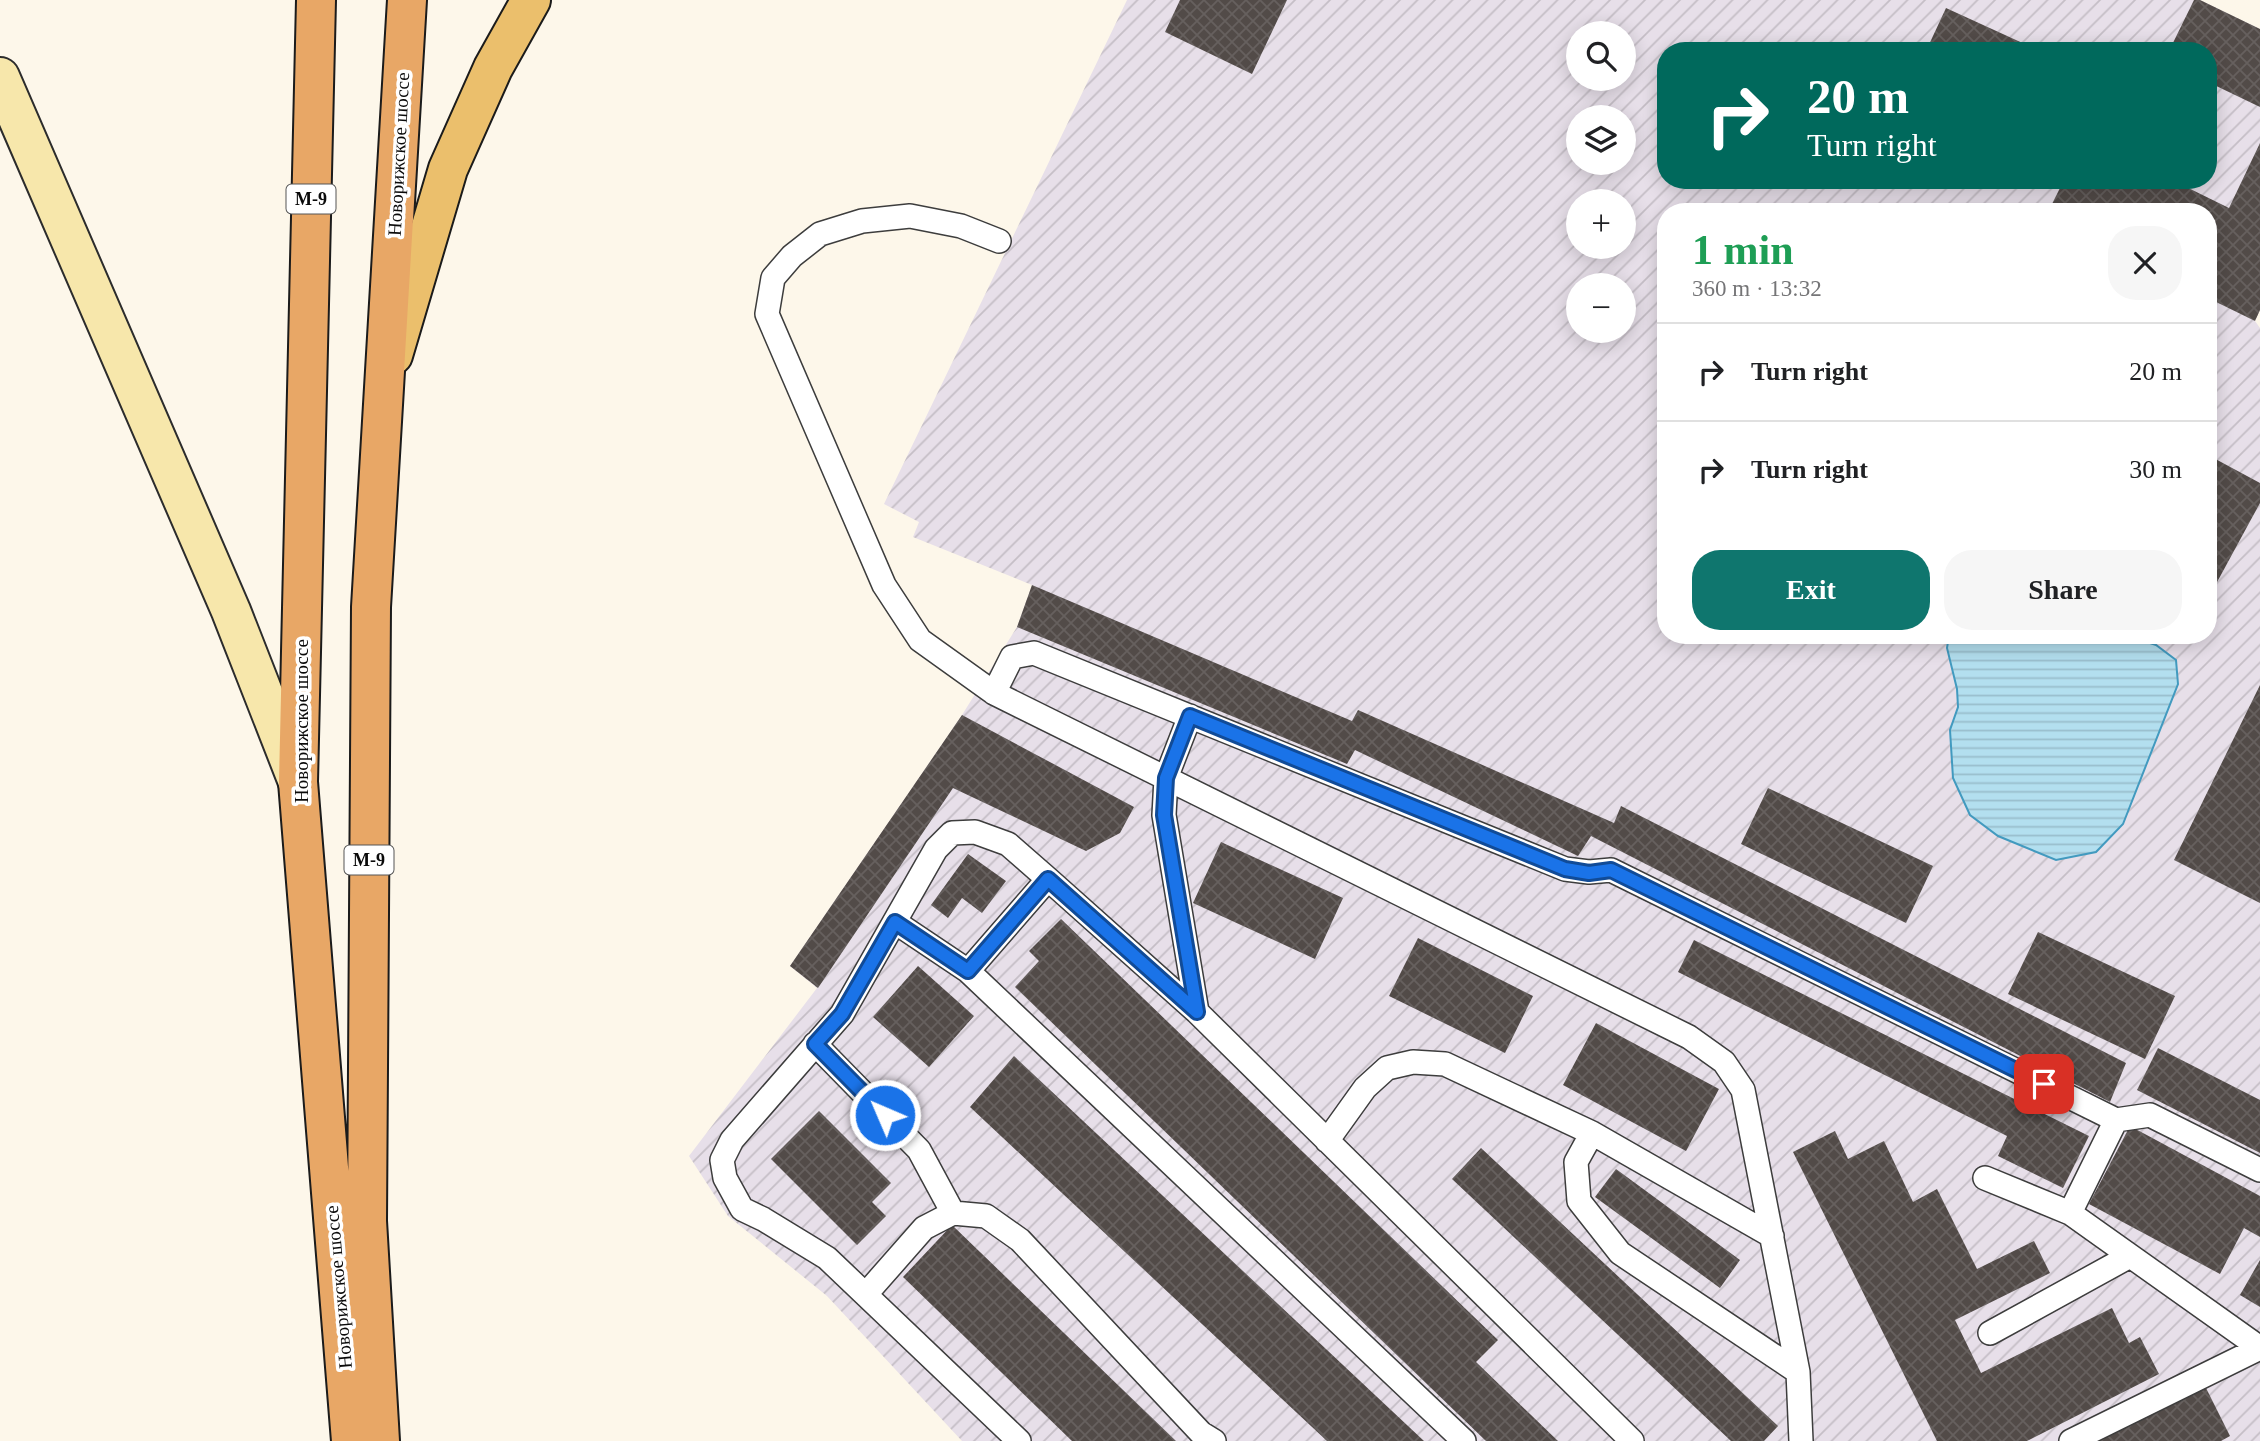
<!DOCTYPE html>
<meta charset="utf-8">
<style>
:root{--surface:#fff;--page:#f6f6f6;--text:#202124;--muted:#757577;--line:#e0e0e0;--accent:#0f766e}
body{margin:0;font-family:Georgia,serif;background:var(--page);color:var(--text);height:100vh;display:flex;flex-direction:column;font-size:26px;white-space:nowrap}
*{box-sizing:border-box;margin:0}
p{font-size:23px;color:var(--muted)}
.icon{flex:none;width:38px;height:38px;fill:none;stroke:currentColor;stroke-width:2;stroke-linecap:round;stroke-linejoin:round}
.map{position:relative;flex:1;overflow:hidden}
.panel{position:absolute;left:1657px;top:203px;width:560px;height:441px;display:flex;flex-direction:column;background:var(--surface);border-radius:28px;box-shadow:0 4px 18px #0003}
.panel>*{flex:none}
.hud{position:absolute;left:1657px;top:42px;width:560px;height:147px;border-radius:28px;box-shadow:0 4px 18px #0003;background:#00695c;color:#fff;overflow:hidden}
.controls{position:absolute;left:1566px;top:21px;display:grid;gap:14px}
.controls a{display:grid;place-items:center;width:70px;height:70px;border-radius:50%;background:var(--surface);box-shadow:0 4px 18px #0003;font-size:35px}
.pin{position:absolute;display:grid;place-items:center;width:60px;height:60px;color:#fff;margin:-30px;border-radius:14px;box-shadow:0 4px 10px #0006}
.me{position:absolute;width:77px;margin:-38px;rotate:315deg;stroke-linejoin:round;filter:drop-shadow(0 0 5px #0008)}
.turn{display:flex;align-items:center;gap:24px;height:147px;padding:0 35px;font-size:32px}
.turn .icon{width:91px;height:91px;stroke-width:2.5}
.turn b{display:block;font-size:49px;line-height:60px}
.round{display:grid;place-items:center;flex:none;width:74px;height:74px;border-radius:28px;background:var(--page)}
.headline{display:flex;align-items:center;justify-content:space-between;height:119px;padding:0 35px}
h1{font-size:42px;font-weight:600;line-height:52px;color:#1e9e55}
.cta{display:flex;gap:14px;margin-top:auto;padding:14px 35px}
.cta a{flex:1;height:80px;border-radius:28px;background:var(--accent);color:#fff;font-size:28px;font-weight:600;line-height:80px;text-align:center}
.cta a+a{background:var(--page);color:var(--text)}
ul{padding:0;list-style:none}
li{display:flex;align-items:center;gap:21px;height:98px;padding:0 35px;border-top:2px solid var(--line)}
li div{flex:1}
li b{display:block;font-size:26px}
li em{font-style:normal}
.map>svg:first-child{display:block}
.industrial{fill:url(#industrial-furrows);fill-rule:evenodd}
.water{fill:url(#water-rules);stroke:#429abf;stroke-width:2}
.building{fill:url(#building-cross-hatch)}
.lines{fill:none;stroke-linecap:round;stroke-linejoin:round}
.service-casing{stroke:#3d3d3d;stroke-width:26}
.secondary-casing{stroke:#2c2c2c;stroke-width:42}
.primary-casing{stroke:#1b1b1b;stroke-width:42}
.trunk-casing{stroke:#1b1b1b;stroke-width:42}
.service{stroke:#fff;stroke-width:23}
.secondary{stroke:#f7e7ab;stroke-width:38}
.primary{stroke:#ebbf6c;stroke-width:38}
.trunk{stroke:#e8a766;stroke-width:38}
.route-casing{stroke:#114b97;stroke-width:18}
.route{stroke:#1a73e8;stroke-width:12}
.labels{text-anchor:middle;stroke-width:7;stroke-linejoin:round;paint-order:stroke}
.shield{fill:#fff;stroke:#545454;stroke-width:2}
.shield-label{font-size:18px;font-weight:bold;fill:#0a0a0a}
.street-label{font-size:19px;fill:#0a0a0a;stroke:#fff}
</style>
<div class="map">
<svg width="2260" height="1441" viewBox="0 0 2260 1441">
<defs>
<pattern id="industrial-furrows" width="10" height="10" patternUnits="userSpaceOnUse" patternTransform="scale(1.75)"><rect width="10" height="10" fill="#e7dfe9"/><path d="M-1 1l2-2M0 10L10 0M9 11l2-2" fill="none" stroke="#c5bec6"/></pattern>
<pattern id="water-rules" width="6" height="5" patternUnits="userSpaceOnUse" patternTransform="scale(1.75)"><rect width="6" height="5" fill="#b3dfef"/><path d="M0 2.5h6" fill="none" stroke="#99becc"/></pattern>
<pattern id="building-cross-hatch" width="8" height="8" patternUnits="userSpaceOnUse" patternTransform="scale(1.75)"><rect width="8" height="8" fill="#524b48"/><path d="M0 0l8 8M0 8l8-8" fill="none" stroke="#66605e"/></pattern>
</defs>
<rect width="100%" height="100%" fill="#fdf7ea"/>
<!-- industrial -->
<path class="industrial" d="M1127,0H2200L2260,29V310L2255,321L2260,328V1441H962L827,1296L728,1216L689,1156L817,988L790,966L962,715L1017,627L1032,585L913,537L919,522L884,504ZM1578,33H1624V79H1578ZM1666,51H2208V180H1666ZM1578,117H1624V163H1578ZM1578,201H1624V247H1578ZM1666,212H2208V635H1666ZM1578,285H1624V331H1578Z"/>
<!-- water -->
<path class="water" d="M1949,635H2126L2156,645L2176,660L2178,684L2123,824L2096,852L2056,860L1998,836L1970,815L1953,778L1950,730L1958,707L1957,689L1947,648Z"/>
<!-- building -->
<path class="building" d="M1180,0H1287L1252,74L1165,32Z
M2194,0H2200L2260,29V107L2208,82V51H2169Z
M1946,8L2040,51H1926Z
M2260,143V310L2255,321L2208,298V212H2048L2064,180H2172L2229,208Z
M2208,455L2260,483V503L2216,584L2208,579Z
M1032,585L1352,721L1358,710L1614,823L1621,806L2126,1063L2110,1102L1591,836L1578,856L1355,750L1347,764L1017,627Z
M2260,685V903L2174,860Z
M962,715L1134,807L1120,833L1086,851L953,788L818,988L790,966Z
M1768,788L1933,866L1906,923L1741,844Z
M1221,842L1343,898L1315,959L1193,903Z
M968,854L1006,881L982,913L962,898L948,918L931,905Z
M1061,919L1498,1340L1476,1362L1558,1441H1486L1015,987L1039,961L1029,951Z
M2038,932L2175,996L2145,1059L2008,994Z
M1418,938L1533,996L1505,1053L1389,996Z
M1694,940L2089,1136L2063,1188L1998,1156L2007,1136L1678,972Z
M918,966L974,1016L929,1067L873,1017Z
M1596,1023L1719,1089L1686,1151L1563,1085Z
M2158,1048L2260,1100V1153L2137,1090Z
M1014,1056L1424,1441H1327L970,1107Z
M819,1111L891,1183L872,1202L886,1216L857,1245L771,1159Z
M2130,1126L2260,1196V1237L2244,1228L2220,1274L2089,1204Z
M1835,1131L1848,1159L1884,1141L1913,1202L1937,1189L1977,1269L2034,1241L2050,1273L1955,1320L1981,1373L2112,1308L2129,1343L2140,1337L2159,1374L2027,1441H1937L1793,1152Z
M1481,1148L1778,1426L1764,1441H1731L1452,1179Z
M1616,1169L1740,1260L1720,1288L1595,1197Z
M952,1225L1176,1441H1072L903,1277Z
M2260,1260V1307L2240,1295Z
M2205,1386L2230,1436L2221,1441H2095Z"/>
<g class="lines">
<defs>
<path id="service" d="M999,241L961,226L910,216L862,221L820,234L792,256L773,278L767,314L884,585L920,640L994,693L1689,1037L1724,1062L1743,1090L1798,1372L1801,1441
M994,693L1012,657L1034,653L1565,869L1589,872L1611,870L2116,1120
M1190,716L1166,778L1164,815L1197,1012
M895,922L968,971L1464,1441
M968,971L1048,879
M815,1044L919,1150L953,1213
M1592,1133L1576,1162L1579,1201L1620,1253L1798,1372
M1327,1141L1365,1088L1387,1068L1413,1062L1445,1064L1592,1133L1772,1236
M2260,1170L2150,1115L2116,1120L2070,1213L2260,1348
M1985,1178L2070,1213
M866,1294L924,1228L953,1213L986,1216L1020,1240L1201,1433L1214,1441
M1990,1333L2130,1256
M1019,1441L827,1258L763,1219L742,1209L725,1178L722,1160L732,1140L842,1014L936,849L952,833L975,832L1008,844L1048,879L1197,1012L1632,1441
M2071,1441L2260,1348"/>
<path id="secondary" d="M0,77L231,611L298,782"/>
<path id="primary" d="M393,355L448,169L493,68L531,0"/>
<path id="trunk" d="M316,0L298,782L351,1441
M380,1441L367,1221L371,607L407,0"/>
</defs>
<!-- service casing -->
<use href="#service" class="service-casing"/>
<!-- secondary casing -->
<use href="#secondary" class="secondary-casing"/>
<!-- primary casing -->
<use href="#primary" class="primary-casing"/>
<!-- trunk casing -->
<use href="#trunk" class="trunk-casing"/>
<!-- service -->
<use href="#service" class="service"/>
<!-- secondary -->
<use href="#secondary" class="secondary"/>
<!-- primary -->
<use href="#primary" class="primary"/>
<!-- trunk -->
<use href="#trunk" class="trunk"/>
</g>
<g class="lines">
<defs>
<path id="route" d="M885,1115L815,1044L842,1014L895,922L968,971L1048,879L1197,1012L1164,815L1166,778L1190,716L1565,869L1589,873L1611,870L2044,1084"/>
</defs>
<!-- route casing -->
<use href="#route" class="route-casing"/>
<!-- route -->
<use href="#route" class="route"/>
</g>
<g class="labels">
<!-- shield labels -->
<g class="shield">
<rect x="286.5" y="184.5" width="49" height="29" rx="5"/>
<rect x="344.5" y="845.5" width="49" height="29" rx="5"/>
</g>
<g class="shield-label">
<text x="311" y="205">М-9</text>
<text x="369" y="866">М-9</text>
</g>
<!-- street labels -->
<g class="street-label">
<text transform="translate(398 154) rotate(-87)" y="7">Новорижское шоссе</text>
<text transform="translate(301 721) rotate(-90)" y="7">Новорижское шоссе</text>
<text transform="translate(338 1287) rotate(-95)" y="7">Новорижское шоссе</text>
</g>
</g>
</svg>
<div class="controls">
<a><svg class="icon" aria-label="search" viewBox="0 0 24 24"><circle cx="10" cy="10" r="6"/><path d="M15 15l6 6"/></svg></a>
<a><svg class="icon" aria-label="layers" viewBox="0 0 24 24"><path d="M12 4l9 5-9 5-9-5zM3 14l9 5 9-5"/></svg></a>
<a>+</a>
<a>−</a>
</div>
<div class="pin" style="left:2044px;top:1084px;background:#d93025"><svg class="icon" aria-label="arrive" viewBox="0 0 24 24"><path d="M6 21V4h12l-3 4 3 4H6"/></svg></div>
<svg class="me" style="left:885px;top:1115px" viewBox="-20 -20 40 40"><circle r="17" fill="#1a73e8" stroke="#fff" stroke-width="3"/><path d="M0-11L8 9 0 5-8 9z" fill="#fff"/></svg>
<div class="hud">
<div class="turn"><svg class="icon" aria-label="right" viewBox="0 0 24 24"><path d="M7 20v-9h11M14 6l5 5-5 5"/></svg><div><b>20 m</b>Turn right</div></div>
</div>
<section class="panel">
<div class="headline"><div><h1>1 min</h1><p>360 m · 13:32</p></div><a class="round"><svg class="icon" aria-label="close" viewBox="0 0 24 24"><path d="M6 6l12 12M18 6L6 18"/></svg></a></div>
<ul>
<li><svg class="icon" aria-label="right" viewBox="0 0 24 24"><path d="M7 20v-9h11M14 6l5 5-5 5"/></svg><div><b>Turn right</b></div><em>20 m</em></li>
<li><svg class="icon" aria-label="right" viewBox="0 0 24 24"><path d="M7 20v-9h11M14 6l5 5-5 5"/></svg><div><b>Turn right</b></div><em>30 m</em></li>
</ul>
<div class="cta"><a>Exit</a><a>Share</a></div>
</section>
</div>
